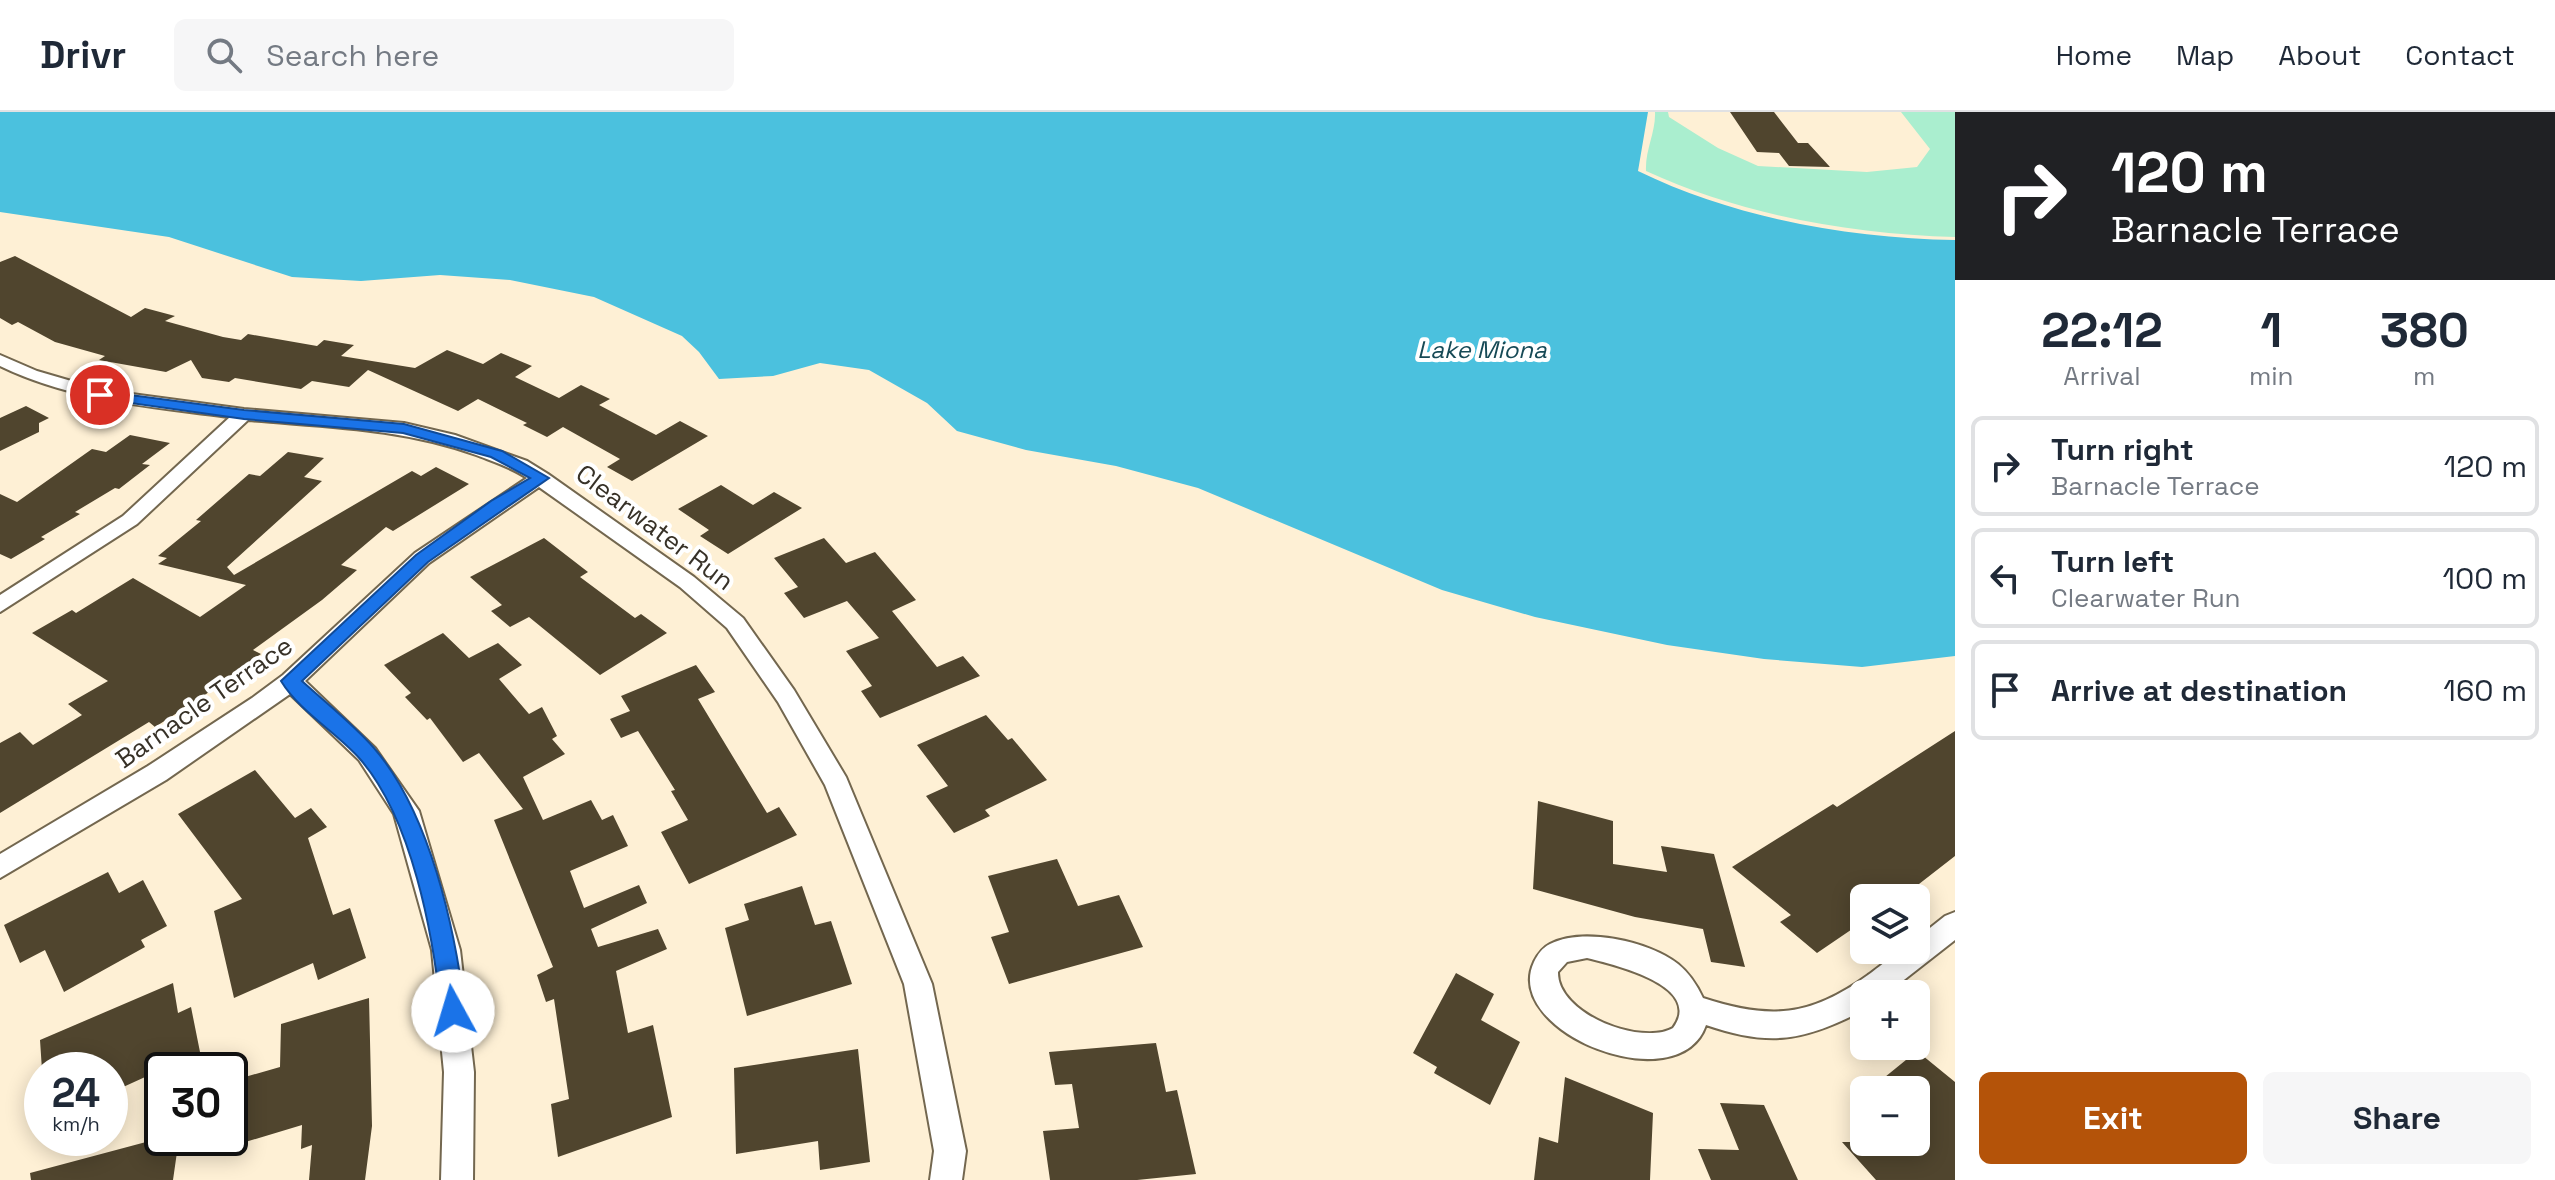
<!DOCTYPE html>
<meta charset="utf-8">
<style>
:root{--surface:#fff;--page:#f6f6f7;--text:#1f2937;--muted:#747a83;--line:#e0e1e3;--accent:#b45309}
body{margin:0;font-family:"Space Grotesk",sans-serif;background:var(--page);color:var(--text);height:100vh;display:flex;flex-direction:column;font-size:30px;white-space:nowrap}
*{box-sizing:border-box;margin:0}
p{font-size:26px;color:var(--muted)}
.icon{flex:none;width:44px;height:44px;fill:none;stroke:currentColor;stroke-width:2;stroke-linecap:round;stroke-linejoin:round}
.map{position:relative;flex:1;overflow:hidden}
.drawer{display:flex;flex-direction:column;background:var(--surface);width:600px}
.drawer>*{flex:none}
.hud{background:#202124;color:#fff;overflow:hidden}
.controls{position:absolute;left:1850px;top:772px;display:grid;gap:16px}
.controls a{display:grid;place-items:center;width:80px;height:80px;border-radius:12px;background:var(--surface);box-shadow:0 4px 20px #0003;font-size:40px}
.speed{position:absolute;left:24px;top:940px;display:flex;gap:16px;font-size:40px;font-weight:700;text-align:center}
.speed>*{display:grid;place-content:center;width:104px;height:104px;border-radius:50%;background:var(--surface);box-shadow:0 4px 20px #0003;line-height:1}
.speed small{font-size:20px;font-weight:400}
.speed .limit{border:4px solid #111;border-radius:12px;background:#fff;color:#111}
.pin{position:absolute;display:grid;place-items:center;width:68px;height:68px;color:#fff;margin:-34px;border:4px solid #fff;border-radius:50%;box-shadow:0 2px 8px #0007}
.me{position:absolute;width:88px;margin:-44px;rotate:354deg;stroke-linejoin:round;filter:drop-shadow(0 0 6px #0008)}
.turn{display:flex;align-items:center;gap:28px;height:168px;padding:0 24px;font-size:36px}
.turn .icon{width:104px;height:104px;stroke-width:2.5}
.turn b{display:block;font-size:56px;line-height:68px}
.eta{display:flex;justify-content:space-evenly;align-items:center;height:136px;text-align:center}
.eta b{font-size:48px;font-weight:600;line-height:56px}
.button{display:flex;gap:16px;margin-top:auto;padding:16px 24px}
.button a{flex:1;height:92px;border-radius:12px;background:var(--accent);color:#fff;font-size:32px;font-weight:600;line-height:92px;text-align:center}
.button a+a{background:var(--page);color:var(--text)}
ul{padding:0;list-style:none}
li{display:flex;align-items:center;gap:24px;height:100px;margin:0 16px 12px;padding:0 8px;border:4px solid var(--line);border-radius:12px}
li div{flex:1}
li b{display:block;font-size:30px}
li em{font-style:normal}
header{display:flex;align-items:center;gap:48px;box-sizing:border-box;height:112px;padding:0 40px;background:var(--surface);border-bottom:2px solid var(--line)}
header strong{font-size:38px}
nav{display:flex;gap:44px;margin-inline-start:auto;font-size:28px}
.search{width:560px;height:72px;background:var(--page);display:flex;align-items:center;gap:20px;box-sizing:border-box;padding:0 28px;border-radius:12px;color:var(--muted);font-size:30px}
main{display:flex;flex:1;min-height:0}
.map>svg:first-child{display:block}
.green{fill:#aaeecf}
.water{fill:#4bc1de}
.building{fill:#50452e}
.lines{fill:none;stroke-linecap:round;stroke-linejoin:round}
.street-casing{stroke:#73674f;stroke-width:4}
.street{fill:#fff;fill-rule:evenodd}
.route{fill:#1a73e8;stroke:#114b97;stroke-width:2}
.labels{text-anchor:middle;stroke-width:8;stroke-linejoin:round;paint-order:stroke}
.far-water-label{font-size:24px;font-style:italic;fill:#174a56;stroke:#fff}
.street-label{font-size:26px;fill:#373127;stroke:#fff}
</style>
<header>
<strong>Drivr</strong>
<div class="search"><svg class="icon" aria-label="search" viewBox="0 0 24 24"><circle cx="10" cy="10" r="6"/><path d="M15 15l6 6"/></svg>Search here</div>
<nav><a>Home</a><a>Map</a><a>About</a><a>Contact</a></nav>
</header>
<main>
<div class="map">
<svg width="1955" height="1068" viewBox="0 0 1955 1068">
<rect width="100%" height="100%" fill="#fef0d5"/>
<!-- green -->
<path class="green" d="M1655,0H1668L1669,5L1718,36L1758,54L1867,60L1917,55L1930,37L1901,0H1955V125C1851,122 1741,103 1646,59C1645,38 1656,20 1655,0Z"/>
<!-- water -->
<path class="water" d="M0,0H1648L1638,59C1734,106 1849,126 1955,128V544L1862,555L1764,547L1667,533L1535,505L1442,478L1198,376L1116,354L1026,338L957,319L927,291L869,258L820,251L773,264L719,267L699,240L682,224L594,185L510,168L440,163L361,169L292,165L169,125L0,100Z"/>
<!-- building -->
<path class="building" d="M1730,0H1774L1798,31H1808L1830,55L1789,54L1779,41L1757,40Z
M15,144L131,205L145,196L175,204L165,209L223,225L241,228L248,222L317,234L324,228L354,233L341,244L415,256L447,238L483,252L501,241L532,254L515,265L559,286L581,273L610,287L599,293L656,323L680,309L708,324L632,369L607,355L620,347L563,315L547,325L523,313L527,311L478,287L458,299L368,258L349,275L312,269L301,277L235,266L229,270L202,266L191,248L166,260L99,248L105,244L55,230L18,210L12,213L0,206V150Z
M26,294L49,306L39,311V320L0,339V306Z
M130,323L170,331L142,352L150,353L119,377L115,376L75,400L80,402L41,425L45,427L11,447L0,442V382L17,390L92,337L106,340Z
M288,340L324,346L304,365L322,369L227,455L234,463L412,359L421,364L436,355L469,372L393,419L386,415L341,453L357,458L322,488L253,538L261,542L202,585L155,615L149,610L0,701V631L20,620L33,633L82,603L68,592L108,569L32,521L72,498L76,501L133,466L200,505L246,473L158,452L167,446L158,444L201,409L196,408L249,362L260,364Z
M721,373L753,393L774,380L802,396L728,442L700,424L709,418L678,397Z
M544,426L588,460L580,465L635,506L641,502L667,521L600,563L529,505L510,515L491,499L502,493L470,465Z
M824,426L846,451L875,440L916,488L892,499L937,555L963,544L980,564L880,606L861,579L872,574L846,539L879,526L847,489L804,506L784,481L798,475L774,446Z
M443,521L469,546L498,531L522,553L499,567L529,602L542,595L557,624L552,627L565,642L523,665L543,708L591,688L602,708L613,703L628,734L570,759L584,796L639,773L647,791L591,817L598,835L658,817L667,837L616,859L628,921L653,913L672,1005L558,1045L551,992L569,987L554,887L546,890L537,863L553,855L494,708L523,697L479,641L463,650L430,606L427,608L405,585L411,581L384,553Z
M696,553L715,580L698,587L767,701L779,695L797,723L689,772L661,720L688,708L671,679L675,678L638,619L621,626L610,607L630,599L621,584Z
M986,603L1008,628L1012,626L1047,668L985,698L990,704L954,721L926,684L948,674L917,633Z
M1955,619V744L1901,786H1864V809L1817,841L1780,810L1791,803L1732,755L1833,692L1837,695Z
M255,658L295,706L311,696L327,715L308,726L333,803L350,796L366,846L318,868L313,851L234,886L214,799L242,787L178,702Z
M1538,689L1613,709V752L1667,760L1661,734L1714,742L1745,855L1711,850L1703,817L1635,805L1533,777Z
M1057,747L1078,794L1119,783L1143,835L1009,872L991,825L1009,820L988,764Z
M108,760L119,781L143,768L167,814L141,828L145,835L64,880L45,838L20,851L4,813Z
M802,774L815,813L831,809L852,872L747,904L725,816L749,808L744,792Z
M1456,861L1494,882L1481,908L1520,930L1490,993L1434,961L1437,955L1413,941Z
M173,871L178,901L191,895L200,940L110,981V958H42L40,928Z
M369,886L372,1014L365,1068H309L312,1033L301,1037L302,1013L242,1031L245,965L280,955L281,912Z
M1156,931L1166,980L1177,978L1196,1062L1137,1068H1050L1043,1019L1079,1016L1072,972L1055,973L1049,940Z
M858,937L870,1050L820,1058L818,1029L736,1042L734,956Z
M1917,939L1955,970V1068H1876L1842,1030H1916V978H1869Z
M1565,965L1653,1001L1650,1068H1534L1539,1025L1558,1031Z
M1720,991L1764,993L1798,1068H1711L1698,1037L1739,1038Z
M161,1026H179L173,1068H31L30,1061Z"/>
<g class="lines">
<defs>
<path id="street" d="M0,243L37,259L102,278L244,297L404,311L455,323L527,349L548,362L694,465L743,506L794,578L846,665L932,872L966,1039L962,1068H930L934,1039L904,872L825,673L778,590L727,516L680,475L539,375L429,451L305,569L375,636L419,699L460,838L474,960L473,1068H441L444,960L432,838L394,702L359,648L290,582L166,668L0,766V742L148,654L252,586L283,563L415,441L527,366C511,355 494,350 476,343C402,316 326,315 248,308L137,412L0,500V483L123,404L230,305C152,295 72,289 0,254Z
M1955,800V828L1886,882H1864V897L1858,901C1801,930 1767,934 1706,913C1679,991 1501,920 1534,850C1538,842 1542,836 1550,832C1583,815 1649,829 1678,852C1689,861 1697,873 1703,886C1770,908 1810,905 1868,863C1884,852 1896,838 1916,838V827L1945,804ZM1587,846C1611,852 1705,873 1673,916C1641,934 1557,902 1558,860L1567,850Z"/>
</defs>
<!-- street casing -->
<use href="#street" class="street-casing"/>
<!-- street -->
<use href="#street" class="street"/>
</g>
<!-- route -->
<path class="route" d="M100,279L244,298L404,312L502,339L549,366L428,450L302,569C326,591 353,612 374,636C430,701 455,816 465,899L461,907L453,910L444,907L441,899C433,821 412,707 360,647C336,620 300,600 281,569L416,443L491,389L530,366L491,345L403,321L244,307L95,286V280Z"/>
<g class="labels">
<!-- far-water labels -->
<g class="far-water-label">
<text x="1482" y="246">Lake Miona</text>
</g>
<!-- street labels -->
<g class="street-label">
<text transform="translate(655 415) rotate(37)" y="9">Clearwater Run</text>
<text transform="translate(204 590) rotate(-35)" y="9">Barnacle Terrace</text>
</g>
</g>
</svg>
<div class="controls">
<a><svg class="icon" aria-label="layers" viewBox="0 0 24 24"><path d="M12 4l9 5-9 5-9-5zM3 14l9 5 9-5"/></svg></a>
<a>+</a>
<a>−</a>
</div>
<div class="speed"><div>24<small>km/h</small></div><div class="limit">30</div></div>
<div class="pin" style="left:100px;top:283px;background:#d93025"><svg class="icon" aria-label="arrive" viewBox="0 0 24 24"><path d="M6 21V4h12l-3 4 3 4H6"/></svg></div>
<svg class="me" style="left:453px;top:899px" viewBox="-20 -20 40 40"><circle r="19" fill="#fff"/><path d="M0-13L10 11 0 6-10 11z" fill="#1a73e8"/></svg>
</div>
<section class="drawer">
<div class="hud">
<div class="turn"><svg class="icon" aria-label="right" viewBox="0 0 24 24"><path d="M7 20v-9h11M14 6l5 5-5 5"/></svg><div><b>120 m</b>Barnacle Terrace</div></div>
</div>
<div class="eta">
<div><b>22:12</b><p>Arrival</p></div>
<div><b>1</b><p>min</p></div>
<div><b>380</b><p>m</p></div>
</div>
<ul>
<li><svg class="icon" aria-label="right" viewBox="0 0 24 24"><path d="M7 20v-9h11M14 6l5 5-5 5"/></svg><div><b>Turn right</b><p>Barnacle Terrace</p></div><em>120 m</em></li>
<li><svg class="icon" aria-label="left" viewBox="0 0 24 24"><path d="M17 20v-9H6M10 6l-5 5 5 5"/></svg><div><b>Turn left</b><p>Clearwater Run</p></div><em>100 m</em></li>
<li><svg class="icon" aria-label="arrive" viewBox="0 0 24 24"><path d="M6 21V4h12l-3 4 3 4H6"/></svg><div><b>Arrive at destination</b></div><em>160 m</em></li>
</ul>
<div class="button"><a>Exit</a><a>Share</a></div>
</section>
</main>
